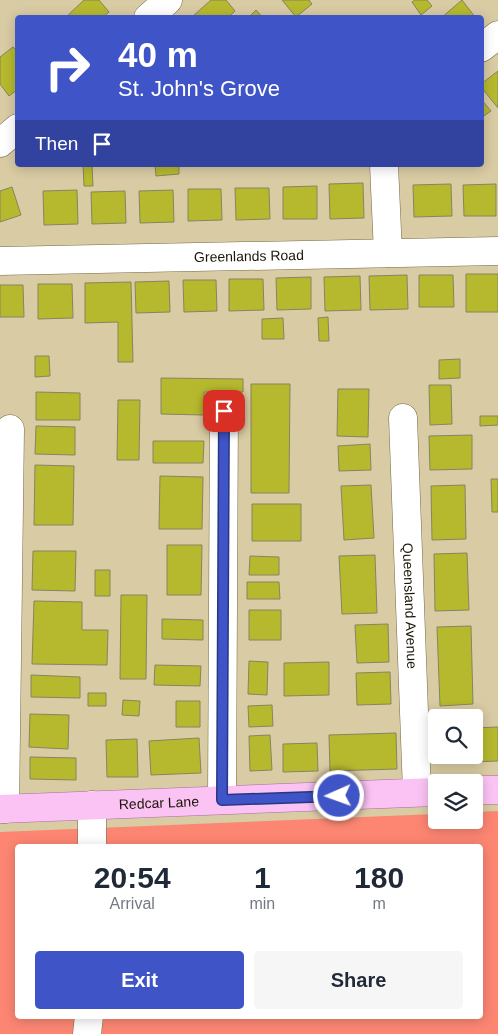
<!DOCTYPE html>
<style>
:root{--surface:#fff;--page:#f6f6f7;--text:#1f2937;--muted:#747a83;--accent:#3f54c7}
body{margin:0;font-family:Arial,sans-serif;background:var(--page);color:var(--text);height:100vh;display:flex;flex-direction:column;font-size:19px;white-space:nowrap}
*{box-sizing:border-box;margin:0}
p{font-size:16px;color:var(--muted)}
.icon{flex:none;width:28px;height:28px;fill:none;stroke:currentColor;stroke-width:2;stroke-linecap:round;stroke-linejoin:round}
.map{position:relative;flex:1;overflow:hidden}
.sheet{position:absolute;left:15px;top:844px;width:468px;height:175px;display:flex;flex-direction:column;background:var(--surface);border-radius:5px;box-shadow:0 2px 12px #0003}
.sheet>*{flex:none}
.hud{position:absolute;left:15px;top:15px;width:469px;height:152px;border-radius:5px;box-shadow:0 2px 12px #0003;background:#3f54c7;color:#fff;overflow:hidden}
.fabs{position:absolute;left:428px;top:709px;display:grid;gap:10px}
.fabs a{display:grid;place-items:center;width:55px;height:55px;border-radius:5px;background:var(--surface);box-shadow:0 2px 12px #0003;font-size:25px}
.pin{position:absolute;display:grid;place-items:center;width:42px;height:42px;color:#fff;margin:-21px;border-radius:10px;box-shadow:0 2px 8px #0006}
.me{position:absolute;width:55px;margin:-28px;rotate:268deg;stroke-linejoin:round;filter:drop-shadow(0 0 4px #0008)}
.turn{display:flex;align-items:center;gap:18px;height:105px;padding:0 20px;font-size:22px}
.turn .icon{width:65px;height:65px;stroke-width:2.5}
.turn b{display:block;font-size:35px;line-height:42px}
.then{display:flex;align-items:center;height:48px;padding:0 20px;background:#0003;gap:10px;font-size:19px}
.eta{display:flex;justify-content:space-evenly;align-items:center;height:85px;text-align:center}
.eta b{font-size:30px;font-weight:700;line-height:35px}
.button{display:flex;gap:10px;margin-top:auto;padding:10px 20px}
.button a{flex:1;height:58px;border-radius:5px;background:var(--accent);color:#fff;font-size:20px;font-weight:700;line-height:58px;text-align:center}
.button a+a{background:var(--page);color:var(--text)}
.map>svg:first-child{display:block}
.green{fill:#fc8672;fill-rule:evenodd}
.building{fill:#b6b92e;stroke:#848660}
.lines{fill:none;stroke-linecap:round;stroke-linejoin:round}
.minor-casing{stroke:#766945;stroke-width:29}
.major-casing{stroke:#a96c9c;stroke-width:29}
.minor{stroke:#fff;stroke-width:28}
.major{stroke:#fac3f4;stroke-width:28}
.route-casing{stroke:#293781;stroke-width:12}
.route{stroke:#3f54c7;stroke-width:9}
.labels{text-anchor:middle;stroke-width:4.5;stroke-linejoin:round;paint-order:stroke}
.street-label{font-size:14px;fill:#1b1607;stroke:#f3ecd8}
</style>
<div class="map">
<svg width="498" height="1034" viewBox="0 0 498 1034">
<rect width="100%" height="100%" fill="#d9cba3"/>
<!-- green -->
<path class="green" d="M498,811V1034H0V832L436,814V820H474V812ZM18,846H480V1016H18Z"/>
<!-- building -->
<path class="building" d="M84,0H99L109,12L102,18H65Z
M211,0H226L235,11L228,18H194L193,16Z
M282,0H309L312,4L296,17Z
M415,0H427L432,6L421,15L412,2Z
M462,0L475,17L441,18Z
M256,10L263,18H250L249,17Z
M13,47L18,52V89L9,96L0,84V57Z
M498,71V108L481,87V84Z
M481,99L491,111L481,118Z
M83,165H92L93,186H84Z
M155,165H179V174L156,176Z
M363,183L364,218L330,219L329,184Z
M451,184L452,216L414,217L413,185Z
M496,184V216H464L463,185Z
M317,186V219H283V187Z
M12,187L21,215L0,222V191Z
M235,188H269L270,219L236,220Z
M188,189H221L222,220L188,221Z
M77,190L78,224L44,225L43,191Z
M173,190L174,222L140,223L139,191Z
M125,191L126,223L92,224L91,192Z
M466,274H498V312H466Z
M407,275L408,309L370,310L369,276Z
M419,275H453L454,307H419Z
M360,276L361,310L325,311L324,277Z
M311,277V309L277,310L276,278Z
M229,279H263L264,310L229,311Z
M183,280H216L217,311L184,312Z
M169,281L170,312L136,313L135,282Z
M131,282L133,362H118V322L85,323V283Z
M38,284H72L73,318L38,319Z
M0,285H23L24,317H0Z
M328,317L329,341H319L318,318Z
M283,318L284,339H262V319Z
M35,356H49L50,376L35,377Z
M460,359V378L439,379V360Z
M161,378L243,379V392H204V415L161,414Z
M251,384H290L289,493H251Z
M429,385H451L452,424L430,425Z
M338,389H369L368,437L337,436Z
M36,392L80,393V420H36Z
M118,400H140L139,460H117Z
M480,416H498V425L480,426Z
M36,426L75,427V455L35,454Z
M472,435V469L430,470L429,436Z
M153,441H204L203,463H153Z
M370,444L371,470L339,471L338,446Z
M35,465L74,466L73,525H34Z
M160,476L203,477L202,529H159Z
M491,479H498V512H492Z
M371,485L374,538L344,540L341,486Z
M465,485L466,539L432,540L431,486Z
M252,504H301V541H252Z
M167,545H202L201,595H167Z
M33,551H76L75,591L32,590Z
M467,553L469,610L435,611L434,554Z
M375,555L377,613L342,614L339,556Z
M250,556L279,557V575H249Z
M95,570H110V596H95Z
M247,582H279L280,599H247Z
M121,595H147L146,679H120Z
M34,601L82,602V630H108L107,665L32,664Z
M249,610H281V640H249Z
M162,619L203,620V640L162,639Z
M388,624L389,662L357,663L355,625Z
M471,626L473,704L440,706L437,627Z
M249,661L268,662L267,695L248,694Z
M329,662V695L284,696V663Z
M155,665L201,666L200,686L154,685Z
M390,672L391,704L357,705L356,673Z
M31,675L80,677V698L31,697Z
M88,693H106V706H88Z
M123,700L140,701L139,716L122,715Z
M176,701H200V727H176Z
M272,705L273,726L249,727L248,706Z
M30,714L69,715L68,749L29,747Z
M498,727V761L442,763V755H474V728Z
M396,733L397,769L330,771L329,735Z
M270,735L272,770L250,771L249,736Z
M199,738L201,773L151,775L149,741Z
M137,739L138,777H107L106,740Z
M317,743L318,771L283,772V744Z
M30,757L76,758V780L30,779Z"/>
<g class="lines">
<defs>
<g id="minor">
<path d="M148,18L168,0"/>
<path d="M481,48L498,35"/>
<path d="M0,143L18,128"/>
<path d="M384,165L388,253"/>
<path id="s1" d="M0,261L498,251"/>
<path id="s2" d="M403,418L417,792"/>
<path d="M222,800L224,411"/>
<path d="M5,809L10,429"/>
<path d="M92,846V805"/>
<path d="M87,1034L89,1016"/>
</g>
<g id="major">
<path d="M474,790H498"/>
<path id="s3" d="M0,809L436,792"/>
</g>
</defs>
<!-- minor casing -->
<use href="#minor" class="minor-casing"/>
<!-- major casing -->
<use href="#major" class="major-casing"/>
<!-- minor -->
<use href="#minor" class="minor"/>
<!-- major -->
<use href="#major" class="major"/>
</g>
<g class="lines">
<defs>
<path id="route" d="M224,411L222,800L339,796"/>
</defs>
<!-- route casing -->
<use href="#route" class="route-casing"/>
<!-- route -->
<use href="#route" class="route"/>
</g>
<g class="labels">
<!-- street labels -->
<g class="street-label">
<text dy="5" stroke="none"><textPath href="#s1" startOffset="249">Greenlands Road</textPath></text>
<text dy="5" stroke="none"><textPath href="#s2" startOffset="188">Queensland Avenue</textPath></text>
<text dy="5" stroke="none"><textPath href="#s3" startOffset="159">Redcar Lane</textPath></text>
</g>
</g>
</svg>
<div class="fabs">
<a><svg class="icon" aria-label="search" viewBox="0 0 24 24"><circle cx="10" cy="10" r="6"/><path d="M15 15l6 6"/></svg></a>
<a><svg class="icon" aria-label="layers" viewBox="0 0 24 24"><path d="M12 4l9 5-9 5-9-5zM3 14l9 5 9-5"/></svg></a>
</div>
<div class="pin" style="left:224px;top:411px;background:#d93025"><svg class="icon" aria-label="arrive" viewBox="0 0 24 24"><path d="M6 21V4h12l-3 4 3 4H6"/></svg></div>
<svg class="me" style="left:339px;top:796px" viewBox="-20 -20 40 40"><circle r="17" fill="#3f54c7" stroke="#fff" stroke-width="3"/><path d="M0-11L8 9 0 5-8 9z" fill="#fff"/></svg>
<div class="hud">
<div class="turn"><svg class="icon" aria-label="right" viewBox="0 0 24 24"><path d="M7 20v-9h11M14 6l5 5-5 5"/></svg><div><b>40 m</b>St. John's Grove</div></div>
<div class="then">Then<svg class="icon" aria-label="arrive" viewBox="0 0 24 24"><path d="M6 21V4h12l-3 4 3 4H6"/></svg></div>
</div>
<section class="sheet">
<div class="eta">
<div><b>20:54</b><p>Arrival</p></div>
<div><b>1</b><p>min</p></div>
<div><b>180</b><p>m</p></div>
</div>
<div class="button"><a>Exit</a><a>Share</a></div>
</section>
</div>
